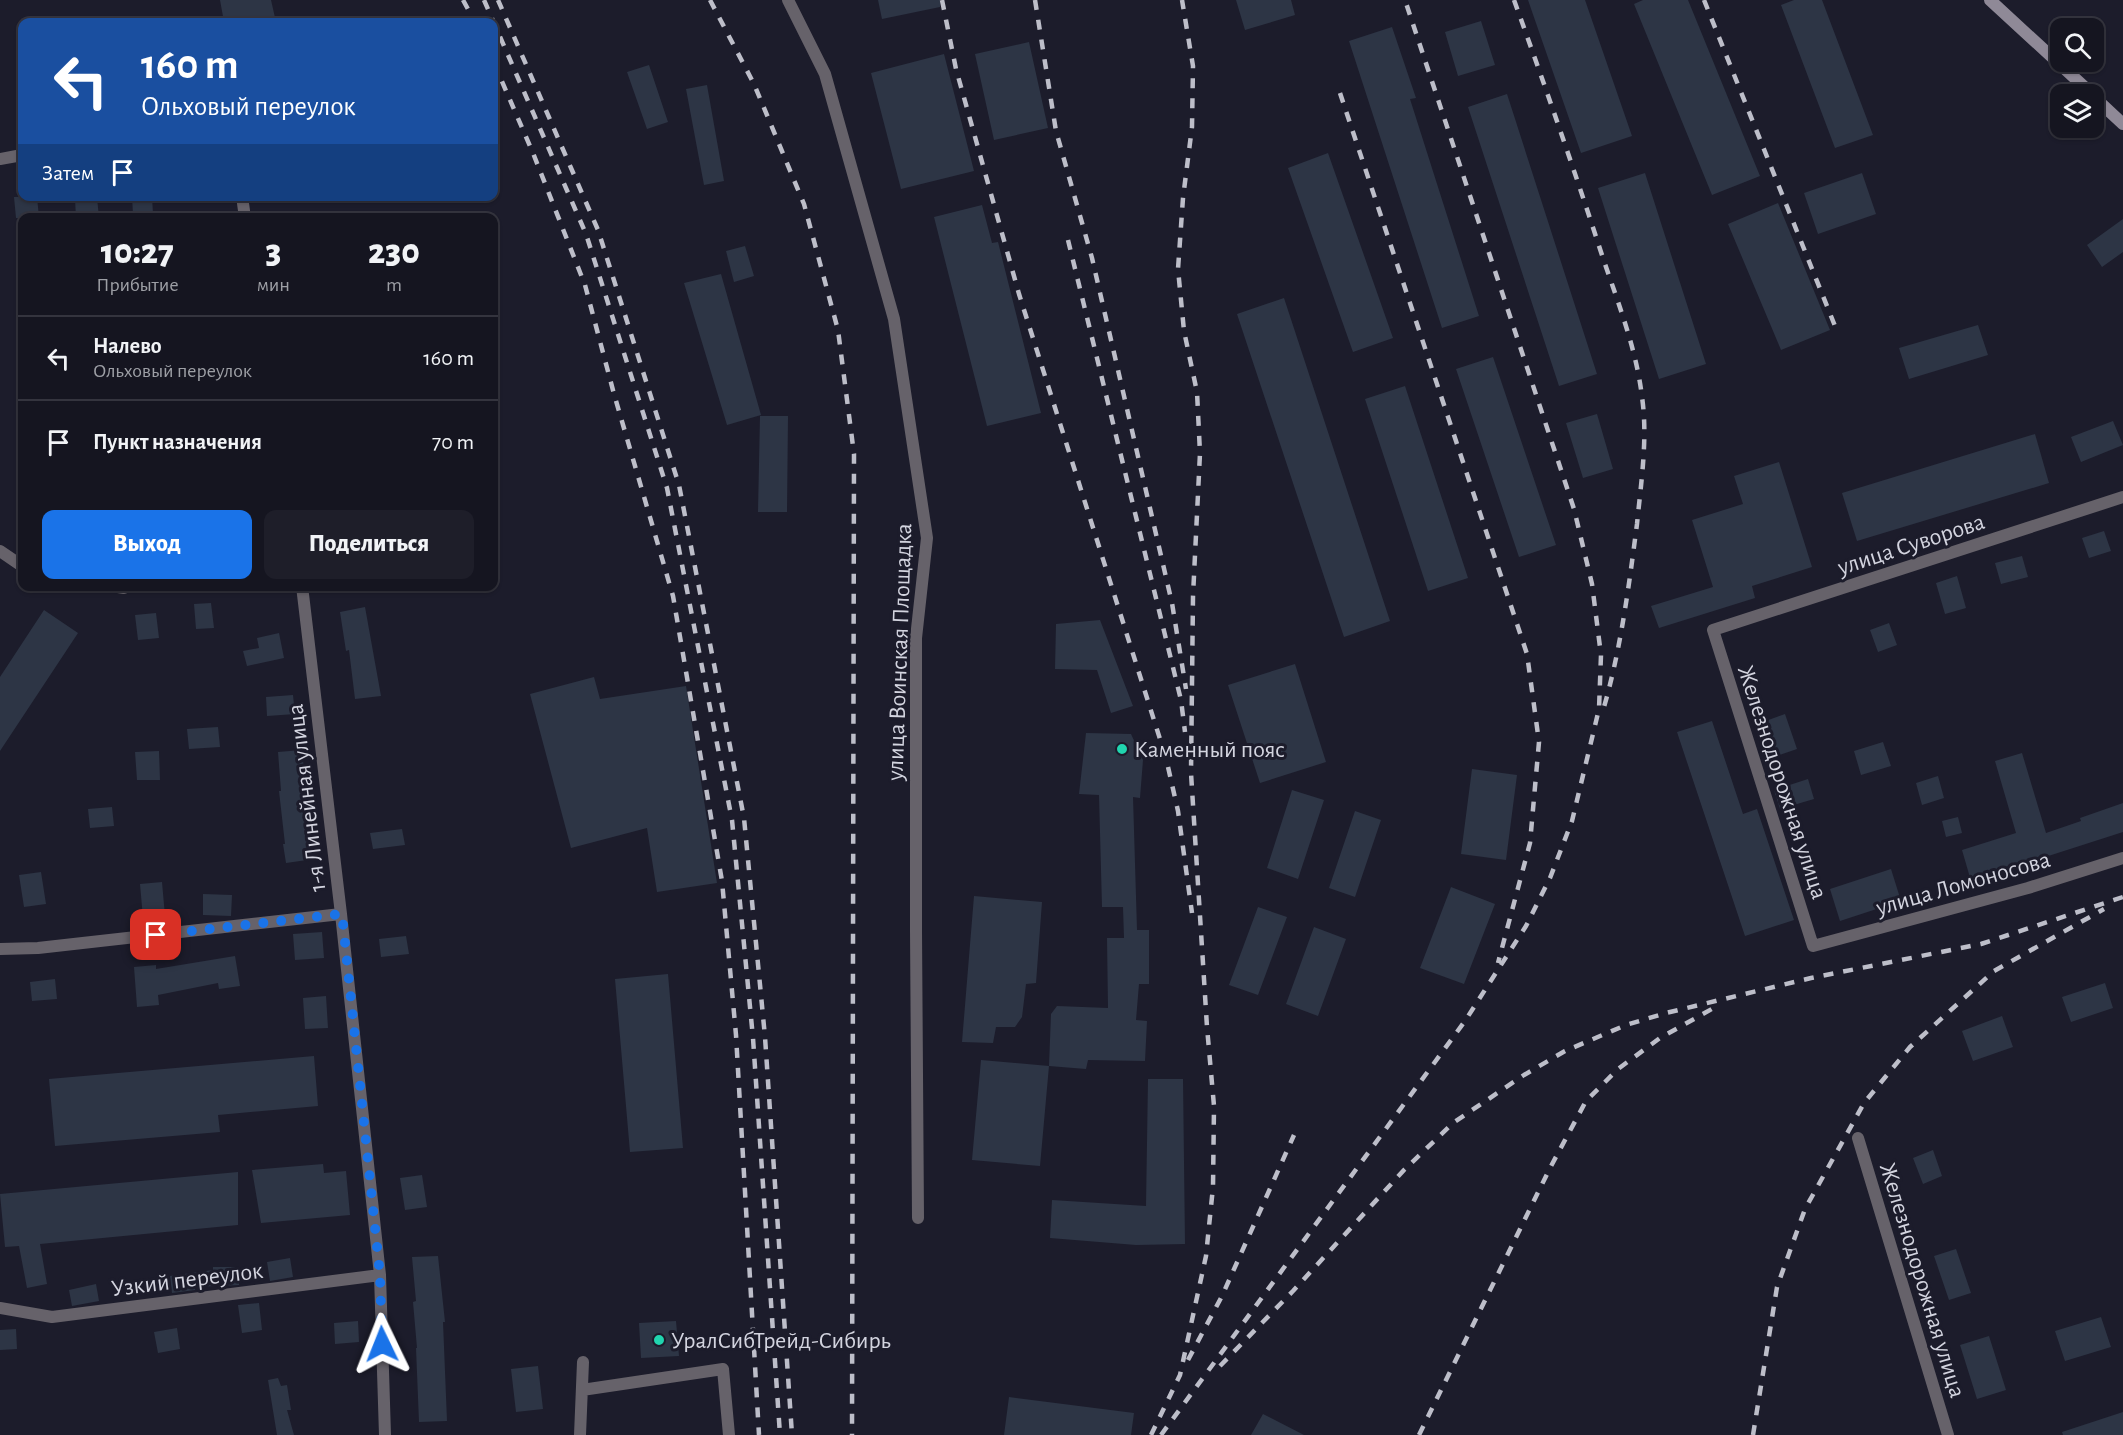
<!DOCTYPE html>
<html lang="ru">
<meta charset="utf-8">
<style>
:root{--surface:#151520;--page:#1e1e29;--text:#f1f3f6;--muted:#9d9fa5;--line:#34343e;--accent:#1a73e8}
body{margin:0;font-family:"Alegreya Sans",sans-serif;background:var(--page);color:var(--text);height:100vh;display:flex;flex-direction:column;font-size:22px;white-space:nowrap}
*{box-sizing:border-box;margin:0}
p{font-size:20px;color:var(--muted)}
.icon{flex:none;width:33px;height:33px;fill:none;stroke:currentColor;stroke-width:2;stroke-linecap:round;stroke-linejoin:round}
.map{position:relative;flex:1;overflow:hidden}
.sheet{position:absolute;left:18px;top:213px;width:480px;height:378px;display:flex;flex-direction:column;background:var(--surface);border-radius:12px;box-shadow:0 2px 4px #0004,0 0 0 2px var(--line)}
.sheet>*{flex:none}
.banner{position:absolute;left:18px;top:18px;width:480px;height:183px;border-radius:12px;box-shadow:0 2px 4px #0004,0 0 0 2px var(--line);background:#1a4fa0;color:#fff;overflow:hidden}
.tools{position:absolute;left:2050px;top:18px;display:grid;gap:12px}
.tools a{display:grid;place-items:center;width:54px;height:54px;border-radius:12px;background:var(--surface);box-shadow:0 2px 4px #0004,0 0 0 2px var(--line);font-size:30px}
.pin{position:absolute;display:grid;place-items:center;width:51px;height:51px;color:#fff;margin:-26px;border-radius:12px;box-shadow:0 3px 9px #0006}
.me{position:absolute;width:66px;margin:-33px;rotate:358deg;stroke-linejoin:round;filter:drop-shadow(0 0 4px #0008)}
.turn{display:flex;align-items:center;gap:21px;height:126px;padding:0 24px;font-size:27px}
.turn .icon{width:78px;height:78px;stroke-width:2.5}
.turn b{display:block;font-size:42px;line-height:51px}
.then{display:flex;align-items:center;height:57px;padding:0 24px;background:#0003;gap:12px;font-size:22px}
.eta{display:flex;justify-content:space-evenly;align-items:center;height:102px;text-align:center}
.eta b{font-size:36px;font-weight:800;line-height:42px}
.button{display:flex;gap:12px;margin-top:auto;padding:12px 24px}
.button a{flex:1;height:69px;border-radius:12px;background:var(--accent);color:#fff;font-size:24px;font-weight:800;line-height:69px;text-align:center}
.button a+a{background:var(--page);color:var(--text)}
ul{padding:0;list-style:none}
li{display:flex;align-items:center;gap:18px;height:84px;padding:0 24px;border-top:2px solid var(--line)}
li div{flex:1}
li b{display:block;font-size:22px}
li em{font-style:normal}
.map>svg:first-child{display:block}
.building{fill:#2d3545}
.lines{fill:none;stroke-linecap:round;stroke-linejoin:round}
.minor{stroke:#66626a;stroke-width:12}
.secondary{stroke:#8f8997;stroke-width:12}
.rail{stroke:#bdbec9;stroke-width:4.5;stroke-dasharray:10 10;stroke-linecap:butt}
.route{stroke:#1a73e8;stroke-width:10;stroke-dasharray:0 18}
.poi-dot{fill:#21d5af;stroke:#1c1c2b;stroke-width:2}
.labels{text-anchor:middle;stroke-width:6;stroke-linejoin:round;paint-order:stroke}
.street-label{font-size:24px;fill:#d3d4df;stroke:#1c1c2b}
.poi-label{font-size:24px;fill:#d3d4df;stroke:#1c1c2b;text-anchor:start}
</style>
<div class="map">
<svg width="2123" height="1435" viewBox="0 0 2123 1435">
<rect width="100%" height="100%" fill="#1c1c2b"/>
<!-- building -->
<path class="building" d="M220,0H271L276,22H224Z
M878,0H940V7L882,19Z
M1236,0H1291L1295,15L1245,30Z
M1528,0H1585L1632,136L1581,153Z
M1643,0H1688L1760,176L1712,195L1634,4Z
M1794,0H1822L1873,135L1835,148L1781,5Z
M1481,21L1495,65L1458,76L1445,32Z
M1392,27L1416,98L1410,99L1479,316L1442,328L1349,41Z
M1029,42L1048,128L994,140L975,54Z
M944,54L974,171L901,189L871,73Z
M649,65L668,122L647,129L627,72Z
M707,85L724,181L704,185L686,89Z
M1507,94L1597,374L1559,386L1468,107Z
M1328,153L1393,338L1353,352L1288,168Z
M1645,173L1706,364L1659,379L1598,188Z
M1862,173L1876,214L1818,234L1804,193Z
M37,196L39,218H16L14,197Z
M132,196H152L153,214L133,215Z
M97,197L99,218H76L75,199Z
M1778,203L1830,330L1781,350L1728,224Z
M982,205L992,243L998,242L1041,413L987,426L934,217Z
M2123,219V252L2102,267L2087,245Z
M745,246L754,276L734,282L726,251Z
M721,274L761,415L727,425L684,283Z
M1284,298L1390,621L1344,637L1237,314Z
M1978,325L1988,355L1909,379L1899,348Z
M1493,357L1556,545L1519,557L1456,369Z
M1405,386L1468,578L1428,591L1365,399Z
M1597,414L1613,469L1583,478L1566,423Z
M760,416H788L787,512H758Z
M2113,421L2123,445L2081,462L2071,437Z
M2035,434L2049,483L1857,541L1842,493Z
M1779,462L1812,567L1752,586L1755,598L1659,628L1651,606L1713,587L1692,520L1743,504L1734,476Z
M2104,531L2111,551L2089,558L2082,538Z
M2022,556L2028,577L2001,584L1995,563Z
M1957,576L1966,608L1945,614L1936,583Z
M211,603L214,628L196,629L194,604Z
M365,607L381,696L355,699L349,650L346,651L340,612Z
M44,610L78,633L0,751V677Z
M156,613L159,638L138,640L135,615Z
M1100,620L1133,706L1111,713L1097,670L1055,669L1056,624Z
M1889,623L1897,645L1878,652L1870,630Z
M279,633L284,658L247,666L243,651L259,648L257,638Z
M1295,664L1326,762L1260,783L1228,685Z
M594,677L600,699L686,686L717,883L657,892L647,828L571,848L530,694Z
M293,695L295,714L267,716L266,697Z
M1785,714L1797,749L1774,757L1763,722Z
M1712,721L1743,814L1757,809L1794,920L1745,936L1677,732Z
M218,727L220,747L189,749L187,729Z
M1086,733L1131,734L1143,760L1140,798L1133,797L1137,930H1149V984H1139L1136,1020L1147,1021L1145,1061L1088,1060L1086,1069L1049,1066L1051,1014L1057,1006L1108,1008L1107,938H1124L1123,907H1102L1099,795L1079,794Z
M1883,742L1891,766L1861,775L1854,751Z
M302,750L305,780H302L308,840H310L314,859L286,863L283,844H285L279,791H281L278,752Z
M159,751L160,780H137L135,752Z
M2022,753L2046,833L2081,821L2080,818L2123,803V832L1971,881L1962,850L2016,833L1995,761Z
M1472,769L1517,775L1506,860L1461,854Z
M1938,776L1944,798L1922,805L1916,783Z
M1808,779L1814,799L1780,809L1774,790Z
M1292,790L1324,800L1298,879L1267,868Z
M112,807L114,826L90,828L88,809Z
M1355,811L1381,820L1355,897L1329,888Z
M1958,817L1962,833L1946,837L1942,821Z
M402,829L405,845L373,849L370,833Z
M1891,869L1901,901L1840,921L1830,889Z
M41,872L46,904L24,907L19,875Z
M162,882L165,916L143,918L140,884Z
M1451,887L1495,904L1464,984L1420,968Z
M203,894L232,895L231,916L203,915Z
M974,896L1042,902L1036,983L1026,984L1022,1017L1015,1027H996L993,1043L962,1042Z
M1258,907L1287,917L1258,995L1229,985Z
M1314,927L1346,939L1318,1016L1286,1004Z
M322,932L324,958L295,960L293,934Z
M406,936L409,954L381,957L379,939Z
M235,956L240,986L219,989L218,983L158,995L159,1005L137,1007L134,967L156,965V969Z
M668,974L683,1148L630,1152L615,979Z
M55,979L57,999L32,1001L30,982Z
M2105,983L2113,1008L2071,1022L2062,997Z
M326,996L328,1028L305,1029L303,998Z
M2002,1016L2013,1047L1973,1061L1962,1031Z
M314,1056L318,1106L218,1115L220,1132L55,1146L49,1079Z
M981,1060L1049,1066L1040,1166L972,1160Z
M1148,1079H1183L1185,1244L1136,1245L1050,1238L1052,1200L1146,1206Z
M1933,1150L1942,1176L1923,1184L1913,1158Z
M323,1164L324,1173L346,1171L350,1215L261,1223L252,1170Z
M238,1172V1225L40,1244L47,1284L27,1288L19,1246L5,1247L0,1194Z
M422,1175L427,1207L405,1210L400,1178Z
M1956,1249L1971,1293L1949,1300L1934,1256Z
M438,1256L445,1322H443L447,1421L419,1422L416,1348H417L413,1302L416,1301L412,1257Z
M290,1258L293,1277L270,1281L267,1262Z
M213,1267H239V1285L195,1287V1290L172,1293L170,1276L213,1270Z
M96,1284L99,1301L72,1306L69,1290Z
M259,1303L262,1330L242,1333L238,1305Z
M2101,1317L2111,1347L2065,1361L2055,1331Z
M358,1321L359,1342L335,1344L334,1323Z
M676,1321L679,1356L641,1358L639,1323Z
M177,1328L180,1349L158,1353L154,1332Z
M16,1329L17,1349L0,1350V1330Z
M1989,1336L2006,1390L1977,1399L1960,1345Z
M538,1366L543,1409L516,1412L511,1369Z
M278,1378L281,1386L287,1385L291,1410H287L294,1435H277L268,1380Z
M1009,1397L1134,1413L1131,1435H1004Z
M2123,1412V1435H2063L2062,1432Z
M1263,1414L1304,1435H1251Z"/>
<g class="lines">
<!-- minor -->
<path class="minor" d="M788,0L825,74L894,319L927,538L916,638V931L918,1218
M0,159L22,155
M242,196L245,218
M2123,497L1713,630L1813,946L2028,888L2123,858
M0,551L22,566
M112,586L124,588L128,586
M302,586L341,914L380,1275L385,1435
M0,949L38,948L341,914
M1858,1138L1948,1435
M0,1308L52,1317L380,1275
M582,1390L723,1369L729,1435
M580,1435L583,1362"/>
<!-- secondary -->
<path class="secondary" d="M1990,0L2092,94
M2094,97L2123,124"/>
<!-- rail -->
<path class="rail" d="M463,0L475,22
M484,0L586,234L667,488L732,820L753,1038L780,1435
M498,0L598,230L679,485L744,818L765,1037L792,1435
M710,0L754,84L804,204L838,330L854,454L852,1435
M942,0L956,69L1019,294L1166,758L1178,811L1192,913
M1035,0L1056,131L1092,258L1172,603L1186,689
M1514,0C1544,83 1573,166 1600,249C1616,298 1636,346 1642,397C1648,438 1641,483 1637,524C1629,585 1621,648 1604,707
M1704,0L1835,326
M494,63L533,153L585,285L614,394L673,596L722,881L736,1035L759,1435
M1340,93L1527,654L1539,742L1530,843L1498,963
M1068,240L1181,700L1185,732
M1188,1360L1222,1296L1294,1135
M1220,1366L1293,1291L1404,1170L1453,1123L1524,1075L1565,1051L1626,1025L1666,1013L1811,978L1981,944L2123,897
M1151,1435L1180,1375L1206,1256L1213,1187L1214,1106L1207,1027L1191,773L1193,596L1200,453L1197,392L1184,331L1178,269L1183,198L1192,127L1193,66L1182,0
M1161,1435L1465,1021L1526,926L1550,878L1572,821L1599,709L1601,655L1592,584L1574,509L1405,0
M1419,1435L1550,1168L1586,1101L1618,1069L1660,1038L1719,1005
M1753,1435L1777,1287L1805,1209L1864,1103L1910,1047L1994,971L2104,909"/>
</g>
<g class="lines">
<!-- route -->
<path class="route" d="M156,935L342,914L380,1275L382,1344"/>
</g>
<!-- markers -->
<g class="poi-dot">
<circle cx="1122" cy="749" r="6"/>
<circle cx="659" cy="1340" r="6"/>
</g>
<g class="labels">
<!-- street labels -->
<g class="street-label">
<text transform="translate(1911 544) rotate(-18)" y="8">улица Суворова</text>
<text transform="translate(899 652) rotate(-88)" y="8">улица Воинская Площадка</text>
<text transform="translate(1783 782) rotate(72)" y="8">Железнодорожная улица</text>
<text transform="translate(306 798) rotate(-97)" y="8">1-я Линейная улица</text>
<text transform="translate(1963 883) rotate(-16)" y="8">улица Ломоносова</text>
<text transform="translate(187 1279) rotate(-7)" y="8">Узкий переулок</text>
<text transform="translate(1923 1280) rotate(73)" y="8">Железнодорожная улица</text>
</g>
<!-- poi labels -->
<g class="poi-label">
<text x="1134" y="757">Каменный пояс</text>
<text x="671" y="1348">УралСибТрейд-Сибирь</text>
</g>
</g>
</svg>
<div class="tools">
<a><svg class="icon" aria-label="search" viewBox="0 0 24 24"><circle cx="10" cy="10" r="6"/><path d="M15 15l6 6"/></svg></a>
<a><svg class="icon" aria-label="layers" viewBox="0 0 24 24"><path d="M12 4l9 5-9 5-9-5zM3 14l9 5 9-5"/></svg></a>
</div>
<div class="pin" style="left:156px;top:935px;background:#d93025"><svg class="icon" aria-label="arrive" viewBox="0 0 24 24"><path d="M6 21V4h12l-3 4 3 4H6"/></svg></div>
<svg class="me" style="left:382px;top:1344px" viewBox="-20 -20 40 40"><path d="M0-17L14 15 0 8-14 15z" fill="#1a73e8" stroke="#fff" stroke-width="4"/></svg>
<div class="banner">
<div class="turn"><svg class="icon" aria-label="left" viewBox="0 0 24 24"><path d="M17 20v-9H6M10 6l-5 5 5 5"/></svg><div><b>160 m</b>Ольховый переулок</div></div>
<div class="then">Затем<svg class="icon" aria-label="arrive" viewBox="0 0 24 24"><path d="M6 21V4h12l-3 4 3 4H6"/></svg></div>
</div>
<section class="sheet">
<div class="eta">
<div><b>10:27</b><p>Прибытие</p></div>
<div><b>3</b><p>мин</p></div>
<div><b>230</b><p>m</p></div>
</div>
<ul>
<li><svg class="icon" aria-label="left" viewBox="0 0 24 24"><path d="M17 20v-9H6M10 6l-5 5 5 5"/></svg><div><b>Налево</b><p>Ольховый переулок</p></div><em>160 m</em></li>
<li><svg class="icon" aria-label="arrive" viewBox="0 0 24 24"><path d="M6 21V4h12l-3 4 3 4H6"/></svg><div><b>Пункт назначения</b></div><em>70 m</em></li>
</ul>
<div class="button"><a>Выход</a><a>Поделиться</a></div>
</section>
</div>
